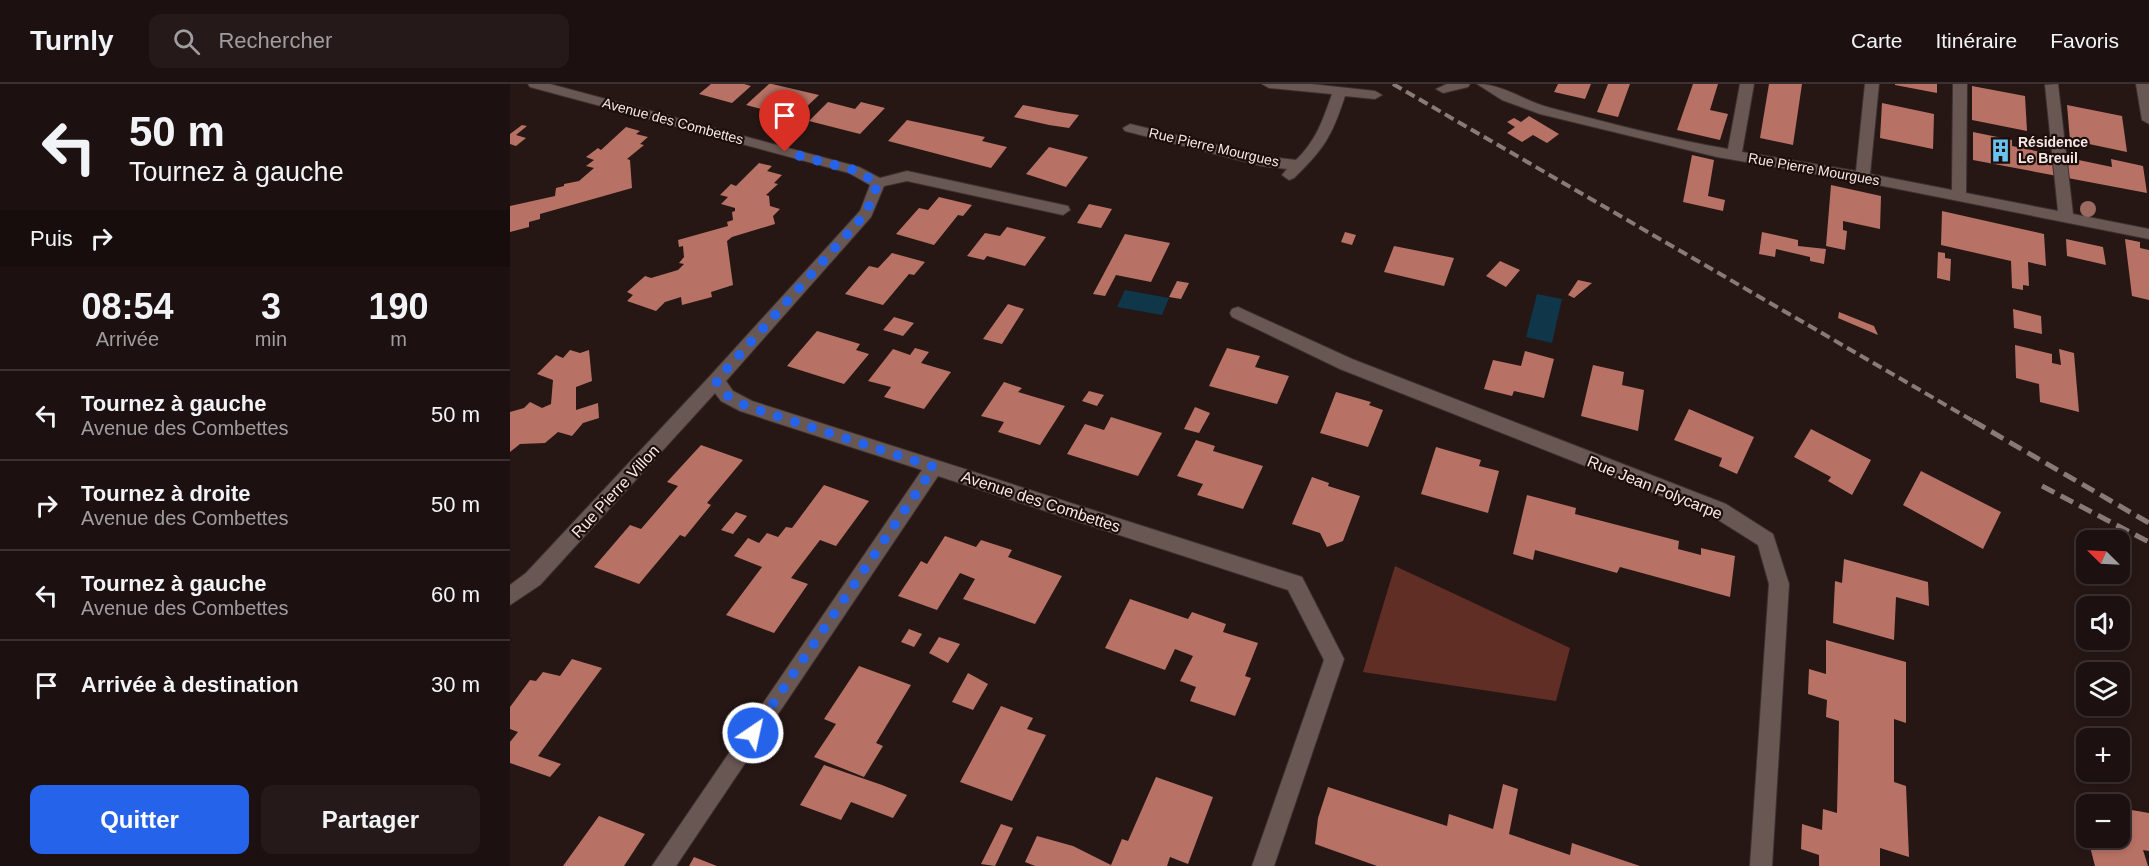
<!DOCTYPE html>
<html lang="fr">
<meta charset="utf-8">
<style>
:root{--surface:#1c1110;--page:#251a19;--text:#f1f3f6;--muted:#a09d9f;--line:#3a3130;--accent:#2563eb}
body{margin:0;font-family:Arial,sans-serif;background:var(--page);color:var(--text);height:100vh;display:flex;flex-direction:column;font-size:22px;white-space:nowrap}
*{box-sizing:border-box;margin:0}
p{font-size:20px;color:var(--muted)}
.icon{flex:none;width:33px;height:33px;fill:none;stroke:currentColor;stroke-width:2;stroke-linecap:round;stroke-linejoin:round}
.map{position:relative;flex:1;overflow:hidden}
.details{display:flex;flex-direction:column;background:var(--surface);width:510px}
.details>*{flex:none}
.top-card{background:#1c1110;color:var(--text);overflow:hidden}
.needle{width:39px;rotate:294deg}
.controls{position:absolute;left:1566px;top:446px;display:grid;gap:12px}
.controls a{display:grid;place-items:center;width:54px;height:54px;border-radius:12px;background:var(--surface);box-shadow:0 3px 9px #0003,0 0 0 2px var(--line);font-size:30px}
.pin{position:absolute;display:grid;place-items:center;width:51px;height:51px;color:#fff;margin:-62px -26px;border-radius:50% 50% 50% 0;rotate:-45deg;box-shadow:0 0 6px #0007}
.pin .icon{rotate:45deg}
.me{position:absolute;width:66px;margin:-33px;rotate:34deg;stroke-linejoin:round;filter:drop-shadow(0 0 4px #0008)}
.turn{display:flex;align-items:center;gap:21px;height:126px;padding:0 30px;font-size:27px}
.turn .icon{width:78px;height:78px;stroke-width:2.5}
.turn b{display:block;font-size:42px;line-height:51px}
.then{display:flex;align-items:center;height:57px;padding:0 30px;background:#0003;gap:12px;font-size:22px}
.eta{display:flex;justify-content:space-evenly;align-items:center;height:102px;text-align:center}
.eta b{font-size:36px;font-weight:700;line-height:42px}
.action{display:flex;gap:12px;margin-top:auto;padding:12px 30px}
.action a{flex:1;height:69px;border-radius:12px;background:var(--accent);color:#fff;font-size:24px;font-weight:700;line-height:69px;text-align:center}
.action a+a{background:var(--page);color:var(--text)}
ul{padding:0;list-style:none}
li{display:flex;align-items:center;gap:18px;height:90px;padding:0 30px;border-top:2px solid var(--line)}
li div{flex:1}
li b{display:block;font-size:22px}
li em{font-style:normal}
header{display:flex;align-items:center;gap:36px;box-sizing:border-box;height:84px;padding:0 30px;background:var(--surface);border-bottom:2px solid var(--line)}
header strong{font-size:28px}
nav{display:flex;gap:33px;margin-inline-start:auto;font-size:21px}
.search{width:420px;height:54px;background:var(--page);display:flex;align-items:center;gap:15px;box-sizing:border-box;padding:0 21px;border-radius:12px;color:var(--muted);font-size:22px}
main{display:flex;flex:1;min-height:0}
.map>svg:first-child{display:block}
.green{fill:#612e25}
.water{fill:#0f3649}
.building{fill:#b77265}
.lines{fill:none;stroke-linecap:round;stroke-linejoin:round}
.street-casing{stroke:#3d3231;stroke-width:2}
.street{fill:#695753;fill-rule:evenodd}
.rail-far1{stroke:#877a78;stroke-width:4;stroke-dasharray:10 5;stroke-linecap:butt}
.rail{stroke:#877a78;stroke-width:5;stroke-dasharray:14 7;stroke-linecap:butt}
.tree{fill:#9c6a60}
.route{stroke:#2563eb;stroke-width:10;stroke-dasharray:0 18}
.labels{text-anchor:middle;stroke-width:4.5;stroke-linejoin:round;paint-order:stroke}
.far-street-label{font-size:14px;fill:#f4e9e7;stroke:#1d0e0c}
.far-poi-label{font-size:14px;font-weight:bold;fill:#f4e9e7;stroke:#1d0e0c;text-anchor:start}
.street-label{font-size:16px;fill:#f4e9e7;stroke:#1d0e0c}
</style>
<header>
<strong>Turnly</strong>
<div class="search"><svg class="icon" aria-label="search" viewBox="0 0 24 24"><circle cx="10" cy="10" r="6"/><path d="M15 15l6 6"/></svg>Rechercher</div>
<nav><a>Carte</a><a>Itinéraire</a><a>Favoris</a></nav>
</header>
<main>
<section class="details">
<div class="top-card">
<div class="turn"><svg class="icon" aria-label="left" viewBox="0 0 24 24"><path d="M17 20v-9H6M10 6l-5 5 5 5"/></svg><div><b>50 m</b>Tournez à gauche</div></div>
<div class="then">Puis<svg class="icon" aria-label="right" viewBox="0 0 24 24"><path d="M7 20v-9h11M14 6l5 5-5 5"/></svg></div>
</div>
<div class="eta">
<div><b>08:54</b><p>Arrivée</p></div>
<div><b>3</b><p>min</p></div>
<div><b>190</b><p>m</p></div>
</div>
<ul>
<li><svg class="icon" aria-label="left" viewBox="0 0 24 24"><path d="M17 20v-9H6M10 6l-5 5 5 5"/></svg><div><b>Tournez à gauche</b><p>Avenue des Combettes</p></div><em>50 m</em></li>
<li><svg class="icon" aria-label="right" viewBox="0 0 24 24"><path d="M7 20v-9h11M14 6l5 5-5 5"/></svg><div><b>Tournez à droite</b><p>Avenue des Combettes</p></div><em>50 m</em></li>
<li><svg class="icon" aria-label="left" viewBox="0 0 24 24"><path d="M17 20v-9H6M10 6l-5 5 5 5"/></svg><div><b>Tournez à gauche</b><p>Avenue des Combettes</p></div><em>60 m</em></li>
<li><svg class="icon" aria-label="arrive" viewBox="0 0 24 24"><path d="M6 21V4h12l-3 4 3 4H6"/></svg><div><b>Arrivée à destination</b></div><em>30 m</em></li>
</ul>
<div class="action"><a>Quitter</a><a>Partager</a></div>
</section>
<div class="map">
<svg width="1639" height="782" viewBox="0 0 1639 782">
<rect width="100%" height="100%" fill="#261715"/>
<!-- green -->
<path class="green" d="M885,482L1060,564L1046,617L853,588Z"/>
<!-- water -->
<path class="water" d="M615,206L659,214L652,231L607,223Z
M1027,210L1052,215L1042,259L1016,253Z"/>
<!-- building -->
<path class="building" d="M201,0H234L241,2L222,19L189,10Z
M259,0H262L309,11L288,31L265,26L262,28L236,21Z
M1048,0H1081L1075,15L1044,8Z
M1098,0H1120L1108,33L1087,28Z
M1183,0H1208L1200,26L1218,30L1210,56L1167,46Z
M1259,0H1292L1283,61L1250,54Z
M1385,0H1427V9L1385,1Z
M1462,2L1515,12L1517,47L1462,36Z
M318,18L345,25L351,18L375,24L350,50L299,37Z
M1372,19L1424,30L1423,65L1370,54Z
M513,21L549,28L569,31L559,44L539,41L504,33Z
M1557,21L1612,32L1617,68L1560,56Z
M1019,32L1049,50L1037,59L1023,51L1012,58L997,49L1005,43L997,38L1004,34L1011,38Z
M397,36L475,53L472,57L497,63L481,84L378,57Z
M12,41L17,42L6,51L16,54L6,62L0,60V50Z
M116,43L130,47L126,50L138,53L130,60L134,61L117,75L120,76L122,104L30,130V135L19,138V143L0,148V122L45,112L46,104L54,102V100L69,97L84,84L76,82L84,76L76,73L88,64L91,66Z
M1463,48L1502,56V62L1602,83L1601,75L1633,82L1637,109L1463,76Z
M539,63L578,73L556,103L516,90Z
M1182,71L1204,76L1198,112L1215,116L1213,127L1173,118Z
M249,79L262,82L257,87L272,91L264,99L268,100L256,111L259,112L260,122L270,125L263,132L265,140L222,153L217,157L223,201L201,208L202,213L172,221L171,213L155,218L146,227L117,217L123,211L117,208L135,192L141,194L168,186L174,180L169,179L174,173L173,162L169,163L168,156L218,142L217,138L223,136L222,128L225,127V124L211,120L218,113L210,111L221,100L226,102Z
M1321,101L1371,112L1370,145L1333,137V146L1337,147L1335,166L1316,162Z
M429,113L462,121L453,132L448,131L424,161L386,150L409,124L418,126Z
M579,120L602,125L591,144L567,139Z
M1432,127L1534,150L1536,182L1518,178L1519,202L1513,201V206L1502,204L1501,177L1431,161Z
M497,143L536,153L515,182L477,172L474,176L457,172L475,149L490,152Z
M835,148L846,151L842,161L831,158Z
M1252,148L1288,156V162L1316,165L1314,180L1300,177V173L1266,165L1265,173L1249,170Z
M615,150L660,159L641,198L606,191L595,212L583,210Z
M1556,155L1593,163L1596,181L1557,172Z
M1615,155L1630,158V164L1639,166V216L1622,212Z
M884,162L944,174L934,202L874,188Z
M1428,168L1435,169V174L1441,175L1440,197L1427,194Z
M382,169L415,178L404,191L399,190L373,221L335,210L359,182L368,184Z
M990,177L1010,186L996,203L976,192Z
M1068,196L1082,199L1064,214L1058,211Z
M667,197L679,199L671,215L659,213Z
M498,220L514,225L492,260L473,255Z
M1503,225L1531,232L1532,250L1504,244Z
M1329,228L1364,242L1368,251L1328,234Z
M384,233L404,239L393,252L373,246Z
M307,247L350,260L346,266L359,270L334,300L277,282Z
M1505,261L1542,270V279L1551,281L1549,265L1564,269L1569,328L1530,318L1529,300L1506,294Z
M405,264L419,268L411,279L441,288L414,325L374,313L381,303L358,297L383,265L400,271Z
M717,264L750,272L745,283L779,292L767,320L699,302Z
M60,266L70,269L79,266L82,297L66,303V326L88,319L89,334L73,339L62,352L48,348L35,359L10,360L0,368V328L14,324L20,318L32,324L41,320L43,296L27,290L46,271L53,274Z
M1015,267L1044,275L1034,314L1004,307L1002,312L974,305L983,276L1011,282Z
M1083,281L1114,288L1112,301L1134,306L1128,347L1071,332Z
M494,298L512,304L508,308L555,322L530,361L488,348L494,338L471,332Z
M579,307L594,311L587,322L572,317Z
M826,308L861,318L859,321L873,326L858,363L810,349Z
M685,323L700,329L689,349L674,345Z
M1179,325L1244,353L1227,390L1209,382L1212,374L1164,356Z
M601,333L652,349L628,392L557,370L575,340L594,346Z
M1301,345L1361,376L1342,411L1318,397L1321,393L1284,373Z
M686,356L705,362L703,367L753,382L733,425L687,411L693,400L667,392Z
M191,361L233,376L197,419L201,421L175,453L170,451L129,500L84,483L120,441L131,445L150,423L168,402L157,398Z
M926,363L971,376L969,382L989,387L978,429L911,410Z
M1411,387L1491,428L1473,465L1393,421Z
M802,393L819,399L818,402L850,412L833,457L817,463L810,449L782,440Z
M314,401L359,417L326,462L310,456L281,494L298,500L264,549L216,531L252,483L224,472L238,454L249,459L257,449L268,453L276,443L282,444Z
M1017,411L1066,424L1065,430L1169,457L1168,465L1191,471V464L1225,472L1220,513L1110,483L1107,489L1025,466L1023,476L1003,470Z
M226,428L237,432L223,450L211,446Z
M435,452L466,463L471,456L502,466L498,473L552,492L525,540L453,515L465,495L450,489L427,526L388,512L411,477L417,480Z
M1334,475L1418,498L1419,522L1386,513L1384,556L1323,539L1325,497L1332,499Z
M620,515L678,535L682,528L716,540L713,548L748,559L735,592L741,594L725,632L680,617L686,603L670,597L683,572L665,565L655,586L595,564Z
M399,545L412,550L404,563L391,558Z
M429,553L450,560L438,579L419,569Z
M1316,556L1396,578V639L1384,635V698L1396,702L1399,773L1370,764V782H1309V771L1291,765L1292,740L1312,746L1313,725L1327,729L1329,637L1316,633L1317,616L1298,610L1299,585L1316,590Z
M62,575L92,584L28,672L51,680L40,693L0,679V658L8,648L0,645V623L20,596L26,597L33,588L50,592Z
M349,582L401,601L366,659L373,662L354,693L304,673L326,640L314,635Z
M458,589L478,600L463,626L442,618Z
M491,622L523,634L517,645L536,651L502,717L450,698Z
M314,681L372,701L397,711L383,734L341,718L331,736L290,721Z
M646,693L703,713L678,780L660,773L657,782H525L515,778L527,752L563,762L601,781L612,755L618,757Z
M993,700L1008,705L999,750L1060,771L1062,759L1130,782H867L805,760L808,734L818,703L937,742L939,730L983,745Z
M1610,724L1639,729V767L1633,766L1638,782H1585L1578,755L1590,756L1589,753H1610Z
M89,732L135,750L114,782H53Z
M491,740L503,744L485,782L471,780Z
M184,773L207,782H179Z"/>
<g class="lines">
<defs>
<path id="street" d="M18,0H40L349,83L370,94L397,87L558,122L560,126L553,131L397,97L374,102L361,133L216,297L223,307L242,317L792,493L834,575L764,782H742L814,576L778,506L428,392L166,782H142L412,386L230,327L211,317L205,309L30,501L0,521V501L16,489L200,292L350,127L360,101L339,89L20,3Z
M752,0H801L865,7L872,11L865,15L835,12C822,52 814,65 784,94L779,96L772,91L777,85L752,82L615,47L613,44L620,40L752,72L786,76C806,57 813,36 822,10L759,4Z
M960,0L958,3L933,9L926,5L937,0Z
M967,0C993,0 1016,18 1041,24C1099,39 1159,55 1218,65L1230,0H1244L1232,68L1346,87L1355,0H1369L1360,90L1442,106L1443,0H1457L1456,109L1548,127L1535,1L1548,0L1563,130L1639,145V155L1353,98L1207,73L1030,30L992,16Z
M1626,0H1639V40L1632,36Z
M728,223L842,275L1216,420L1263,450L1279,500L1262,782H1240L1259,500L1248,461L1202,432L830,285L722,233L720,229L722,225Z"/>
</defs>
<!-- street casing -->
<use href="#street" class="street-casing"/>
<!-- street -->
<use href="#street" class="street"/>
<!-- rail-far1 -->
<path class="rail-far1" d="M883,0L1465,338"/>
<!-- rail -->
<path class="rail" d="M1463,337L1639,439
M1532,402L1639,458"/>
</g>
<!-- trees -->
<circle class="tree" cx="1578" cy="125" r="8"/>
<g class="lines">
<!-- route -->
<path class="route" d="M243,649L424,383L236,322L218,312L206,297L356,129L368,99L344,86L275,68"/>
</g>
<!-- icons -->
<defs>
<symbol id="building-bare" viewBox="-9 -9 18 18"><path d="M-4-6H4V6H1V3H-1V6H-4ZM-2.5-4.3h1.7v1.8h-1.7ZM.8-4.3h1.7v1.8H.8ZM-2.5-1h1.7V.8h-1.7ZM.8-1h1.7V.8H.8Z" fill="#69c3f1" stroke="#1d0e0c" stroke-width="2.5" paint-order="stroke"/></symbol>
</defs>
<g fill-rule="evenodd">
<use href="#building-bare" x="1474" y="50" width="33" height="33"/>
</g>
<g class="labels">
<!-- far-street labels -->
<g class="far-street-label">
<text transform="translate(163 37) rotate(15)" y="5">Avenue des Combettes</text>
<text transform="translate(704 63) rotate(13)" y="5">Rue Pierre Mourgues</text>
<text transform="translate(1304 85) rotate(10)" y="5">Rue Pierre Mourgues</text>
</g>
<!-- far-poi labels -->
<g class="far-poi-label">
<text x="1508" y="63">Résidence<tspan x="1508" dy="16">Le Breuil</tspan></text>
</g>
<!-- street labels -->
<g class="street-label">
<text transform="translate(1145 403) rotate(22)" y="6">Rue Jean Polycarpe</text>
<text transform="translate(105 407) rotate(-47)" y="6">Rue Pierre Villon</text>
<text transform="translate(531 417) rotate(18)" y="6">Avenue des Combettes</text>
</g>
</g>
</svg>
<div class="controls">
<a><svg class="needle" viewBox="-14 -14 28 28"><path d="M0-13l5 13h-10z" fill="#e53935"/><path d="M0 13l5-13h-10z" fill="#a09d9f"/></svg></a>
<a><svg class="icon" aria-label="sound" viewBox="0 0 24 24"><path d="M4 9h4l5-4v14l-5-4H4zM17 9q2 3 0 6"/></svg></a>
<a><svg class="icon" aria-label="layers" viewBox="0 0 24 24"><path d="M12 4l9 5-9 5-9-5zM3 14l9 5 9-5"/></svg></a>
<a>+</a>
<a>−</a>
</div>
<div class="pin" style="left:275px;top:68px;background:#d93025"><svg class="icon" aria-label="arrive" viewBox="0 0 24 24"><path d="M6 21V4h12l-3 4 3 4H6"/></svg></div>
<svg class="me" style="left:243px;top:649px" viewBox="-20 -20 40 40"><circle r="17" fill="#2563eb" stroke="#fff" stroke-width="3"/><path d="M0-11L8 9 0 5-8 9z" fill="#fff"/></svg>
</div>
</main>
